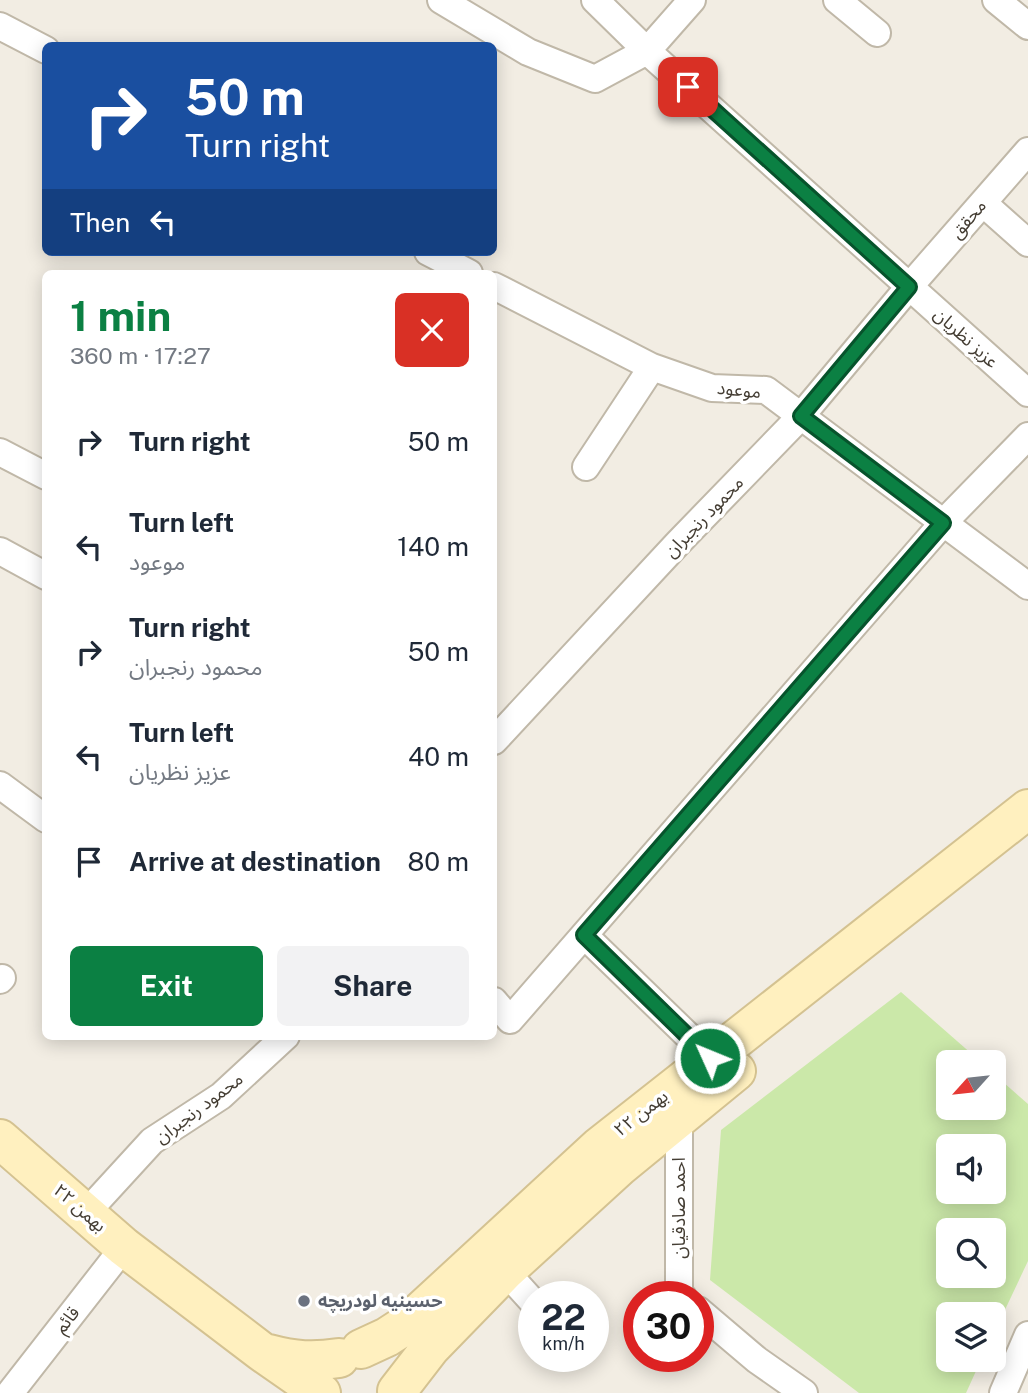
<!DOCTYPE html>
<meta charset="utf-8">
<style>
:root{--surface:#fff;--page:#f2f2f3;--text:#1f2937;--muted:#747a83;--accent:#0b8043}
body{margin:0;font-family:"Public Sans","Noto Sans Arabic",sans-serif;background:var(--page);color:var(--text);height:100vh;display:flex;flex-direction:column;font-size:26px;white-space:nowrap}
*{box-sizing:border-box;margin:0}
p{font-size:23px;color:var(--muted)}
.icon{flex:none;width:38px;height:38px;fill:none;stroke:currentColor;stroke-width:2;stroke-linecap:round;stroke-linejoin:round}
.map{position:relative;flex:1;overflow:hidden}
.sheet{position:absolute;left:42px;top:270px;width:455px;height:770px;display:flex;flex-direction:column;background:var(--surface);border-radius:10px;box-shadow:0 4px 18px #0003}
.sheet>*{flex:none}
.top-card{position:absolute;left:42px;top:42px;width:455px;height:214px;border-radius:10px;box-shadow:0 4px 18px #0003;background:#1a4fa0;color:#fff;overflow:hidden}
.needle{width:46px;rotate:243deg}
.controls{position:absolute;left:936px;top:1050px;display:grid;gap:14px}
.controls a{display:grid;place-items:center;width:70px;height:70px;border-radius:10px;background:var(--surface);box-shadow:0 4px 18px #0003;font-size:35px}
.speed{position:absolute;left:518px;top:1281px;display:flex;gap:14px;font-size:35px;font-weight:700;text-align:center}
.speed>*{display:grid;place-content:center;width:91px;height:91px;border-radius:50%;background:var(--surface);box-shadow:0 4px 18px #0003;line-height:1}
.speed small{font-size:18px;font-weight:400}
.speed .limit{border:10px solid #d22;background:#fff;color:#111}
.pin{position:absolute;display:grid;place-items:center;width:60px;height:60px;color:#fff;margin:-30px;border-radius:14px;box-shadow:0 4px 10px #0006}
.me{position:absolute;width:77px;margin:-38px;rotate:314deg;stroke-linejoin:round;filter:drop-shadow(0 0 5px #0008)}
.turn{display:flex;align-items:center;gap:24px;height:147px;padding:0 28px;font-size:32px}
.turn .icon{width:91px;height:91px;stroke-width:2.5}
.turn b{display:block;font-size:49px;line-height:60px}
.then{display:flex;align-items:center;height:66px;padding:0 28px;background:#0003;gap:14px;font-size:26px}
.round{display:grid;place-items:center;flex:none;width:74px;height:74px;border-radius:10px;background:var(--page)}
.headline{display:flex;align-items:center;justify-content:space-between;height:119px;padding:0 28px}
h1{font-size:42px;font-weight:700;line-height:52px;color:var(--accent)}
.action{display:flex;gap:14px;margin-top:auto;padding:14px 28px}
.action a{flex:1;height:80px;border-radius:10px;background:var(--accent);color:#fff;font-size:28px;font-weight:700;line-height:80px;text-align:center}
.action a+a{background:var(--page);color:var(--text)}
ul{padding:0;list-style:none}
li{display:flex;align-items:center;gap:21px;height:105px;padding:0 28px}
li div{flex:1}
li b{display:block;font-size:26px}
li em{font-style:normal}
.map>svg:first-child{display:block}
.green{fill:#cbe8a9;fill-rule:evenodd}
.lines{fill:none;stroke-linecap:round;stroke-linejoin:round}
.street-casing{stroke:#c0b8a8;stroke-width:30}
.secondary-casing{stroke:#d4c291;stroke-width:42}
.street{stroke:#fff;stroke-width:26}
.secondary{stroke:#fff0bf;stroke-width:38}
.route-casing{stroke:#07532c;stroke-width:18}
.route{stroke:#0b8043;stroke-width:12}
.worship-dot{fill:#6b7280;stroke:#fff;stroke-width:2.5}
.labels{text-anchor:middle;stroke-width:7;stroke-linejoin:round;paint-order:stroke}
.street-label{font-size:18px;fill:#443d33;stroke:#fff}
.worship-label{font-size:18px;font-weight:bold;fill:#5b616d;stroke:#fff;text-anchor:start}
</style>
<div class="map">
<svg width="1028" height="1393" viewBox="0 0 1028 1393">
<rect width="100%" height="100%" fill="#f2ede3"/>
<!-- green -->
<path class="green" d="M901,992L981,1062H948V1108H994V1074L1028,1104V1261L994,1333V1314H948V1360H981L966,1393H859L710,1280L721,1130ZM948,1146H994V1192H948ZM948,1230H994V1276H948Z"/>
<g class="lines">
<defs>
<path id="street" d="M441,0L528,52L595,79L647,51L692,0
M595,0L647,51L1028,393
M837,0L877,33
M996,0L1028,26
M0,26L46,50
M983,203L1028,243
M428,252L469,273
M494,286L652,367L712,388L766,390L1028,586
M0,452L46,476
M586,467L652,367
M0,551L46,576
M494,741L677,544L801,416L909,287L1028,151
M0,785L46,819
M584,935L711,1058
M0,980L2,978
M494,1001L510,1020L943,523L1028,436
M679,1118V1293L683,1297
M86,1213L152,1141L221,1096L286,1036
M505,1271L533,1302
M698,1310L757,1360L804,1393
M10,1393L124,1247
M1003,1393L1028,1335"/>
<path id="secondary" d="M0,1139L124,1247L262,1352L321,1393
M361,1349L387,1337L407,1324L599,1147L1028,809
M269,1354C295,1361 313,1362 339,1358
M397,1391L431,1347L505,1271L620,1166L736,1071"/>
</defs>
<!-- street casing -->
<use href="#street" class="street-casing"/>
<!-- secondary casing -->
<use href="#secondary" class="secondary-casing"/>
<!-- street -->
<use href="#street" class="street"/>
<!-- secondary -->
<use href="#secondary" class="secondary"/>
</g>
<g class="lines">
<defs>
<path id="route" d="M688,87L909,287L801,416L943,523L584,935L710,1058"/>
</defs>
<!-- route casing -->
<use href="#route" class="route-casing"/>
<!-- route -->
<use href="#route" class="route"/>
</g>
<!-- markers -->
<circle class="worship-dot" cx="304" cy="1301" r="7"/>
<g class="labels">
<!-- street labels -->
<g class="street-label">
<text transform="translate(968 219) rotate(-49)" y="6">محقق</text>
<text transform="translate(966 338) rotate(42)" y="6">عزیز نظریان</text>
<text transform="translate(739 390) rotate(6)" y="6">موعود</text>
<text transform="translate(704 517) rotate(-46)" y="6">محمود رنجبران</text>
<text transform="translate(199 1108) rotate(-37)" y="6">محمود رنجبران</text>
<text transform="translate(641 1113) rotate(-38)" y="6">۲۲ بهمن</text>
<text transform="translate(80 1208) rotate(41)" y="6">۲۲ بهمن</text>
<text transform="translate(679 1208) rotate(-90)" y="6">احمد صادقیان</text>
<text transform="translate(67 1320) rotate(-52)" y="6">قائم</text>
</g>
<!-- worship labels -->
<g class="worship-label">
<text x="318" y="1307">حسینیه لودریچه</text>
</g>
</g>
</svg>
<div class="controls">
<a><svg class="needle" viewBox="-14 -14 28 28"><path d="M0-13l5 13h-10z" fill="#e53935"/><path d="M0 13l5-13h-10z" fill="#747a83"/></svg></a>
<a><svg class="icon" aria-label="sound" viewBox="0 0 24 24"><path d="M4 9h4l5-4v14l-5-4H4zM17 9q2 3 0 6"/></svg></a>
<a><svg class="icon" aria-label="search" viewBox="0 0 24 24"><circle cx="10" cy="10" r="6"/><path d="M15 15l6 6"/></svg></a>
<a><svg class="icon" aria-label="layers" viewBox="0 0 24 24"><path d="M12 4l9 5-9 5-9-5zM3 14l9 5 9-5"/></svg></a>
</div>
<div class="speed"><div>22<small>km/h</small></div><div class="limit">30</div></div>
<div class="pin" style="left:688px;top:87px;background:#d93025"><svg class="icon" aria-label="arrive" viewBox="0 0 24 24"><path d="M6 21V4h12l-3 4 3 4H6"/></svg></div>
<svg class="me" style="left:710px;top:1058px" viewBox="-20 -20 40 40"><circle r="17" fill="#0b8043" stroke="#fff" stroke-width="3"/><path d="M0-11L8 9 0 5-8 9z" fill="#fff"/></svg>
<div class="top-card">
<div class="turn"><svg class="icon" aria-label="right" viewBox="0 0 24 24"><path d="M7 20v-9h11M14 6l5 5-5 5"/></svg><div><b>50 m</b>Turn right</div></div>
<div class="then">Then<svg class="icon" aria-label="left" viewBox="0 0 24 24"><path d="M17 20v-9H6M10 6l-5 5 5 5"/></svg></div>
</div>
<section class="sheet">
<div class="headline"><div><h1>1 min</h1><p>360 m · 17:27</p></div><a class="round" style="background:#d93025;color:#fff"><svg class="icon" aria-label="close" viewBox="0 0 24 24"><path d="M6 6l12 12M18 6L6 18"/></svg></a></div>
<ul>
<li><svg class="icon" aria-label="right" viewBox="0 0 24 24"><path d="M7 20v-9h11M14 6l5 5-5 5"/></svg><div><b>Turn right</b></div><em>50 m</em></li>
<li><svg class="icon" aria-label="left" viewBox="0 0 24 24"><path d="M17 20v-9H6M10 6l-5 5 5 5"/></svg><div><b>Turn left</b><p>موعود</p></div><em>140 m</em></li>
<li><svg class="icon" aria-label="right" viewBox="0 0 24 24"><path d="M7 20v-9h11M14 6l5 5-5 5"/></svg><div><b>Turn right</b><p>محمود رنجبران</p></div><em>50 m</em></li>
<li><svg class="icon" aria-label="left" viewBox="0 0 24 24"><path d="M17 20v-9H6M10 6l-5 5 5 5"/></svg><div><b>Turn left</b><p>عزیز نظریان</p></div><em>40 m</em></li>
<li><svg class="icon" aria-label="arrive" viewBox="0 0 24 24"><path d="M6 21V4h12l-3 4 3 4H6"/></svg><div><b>Arrive at destination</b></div><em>80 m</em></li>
</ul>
<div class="action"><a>Exit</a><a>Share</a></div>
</section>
</div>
